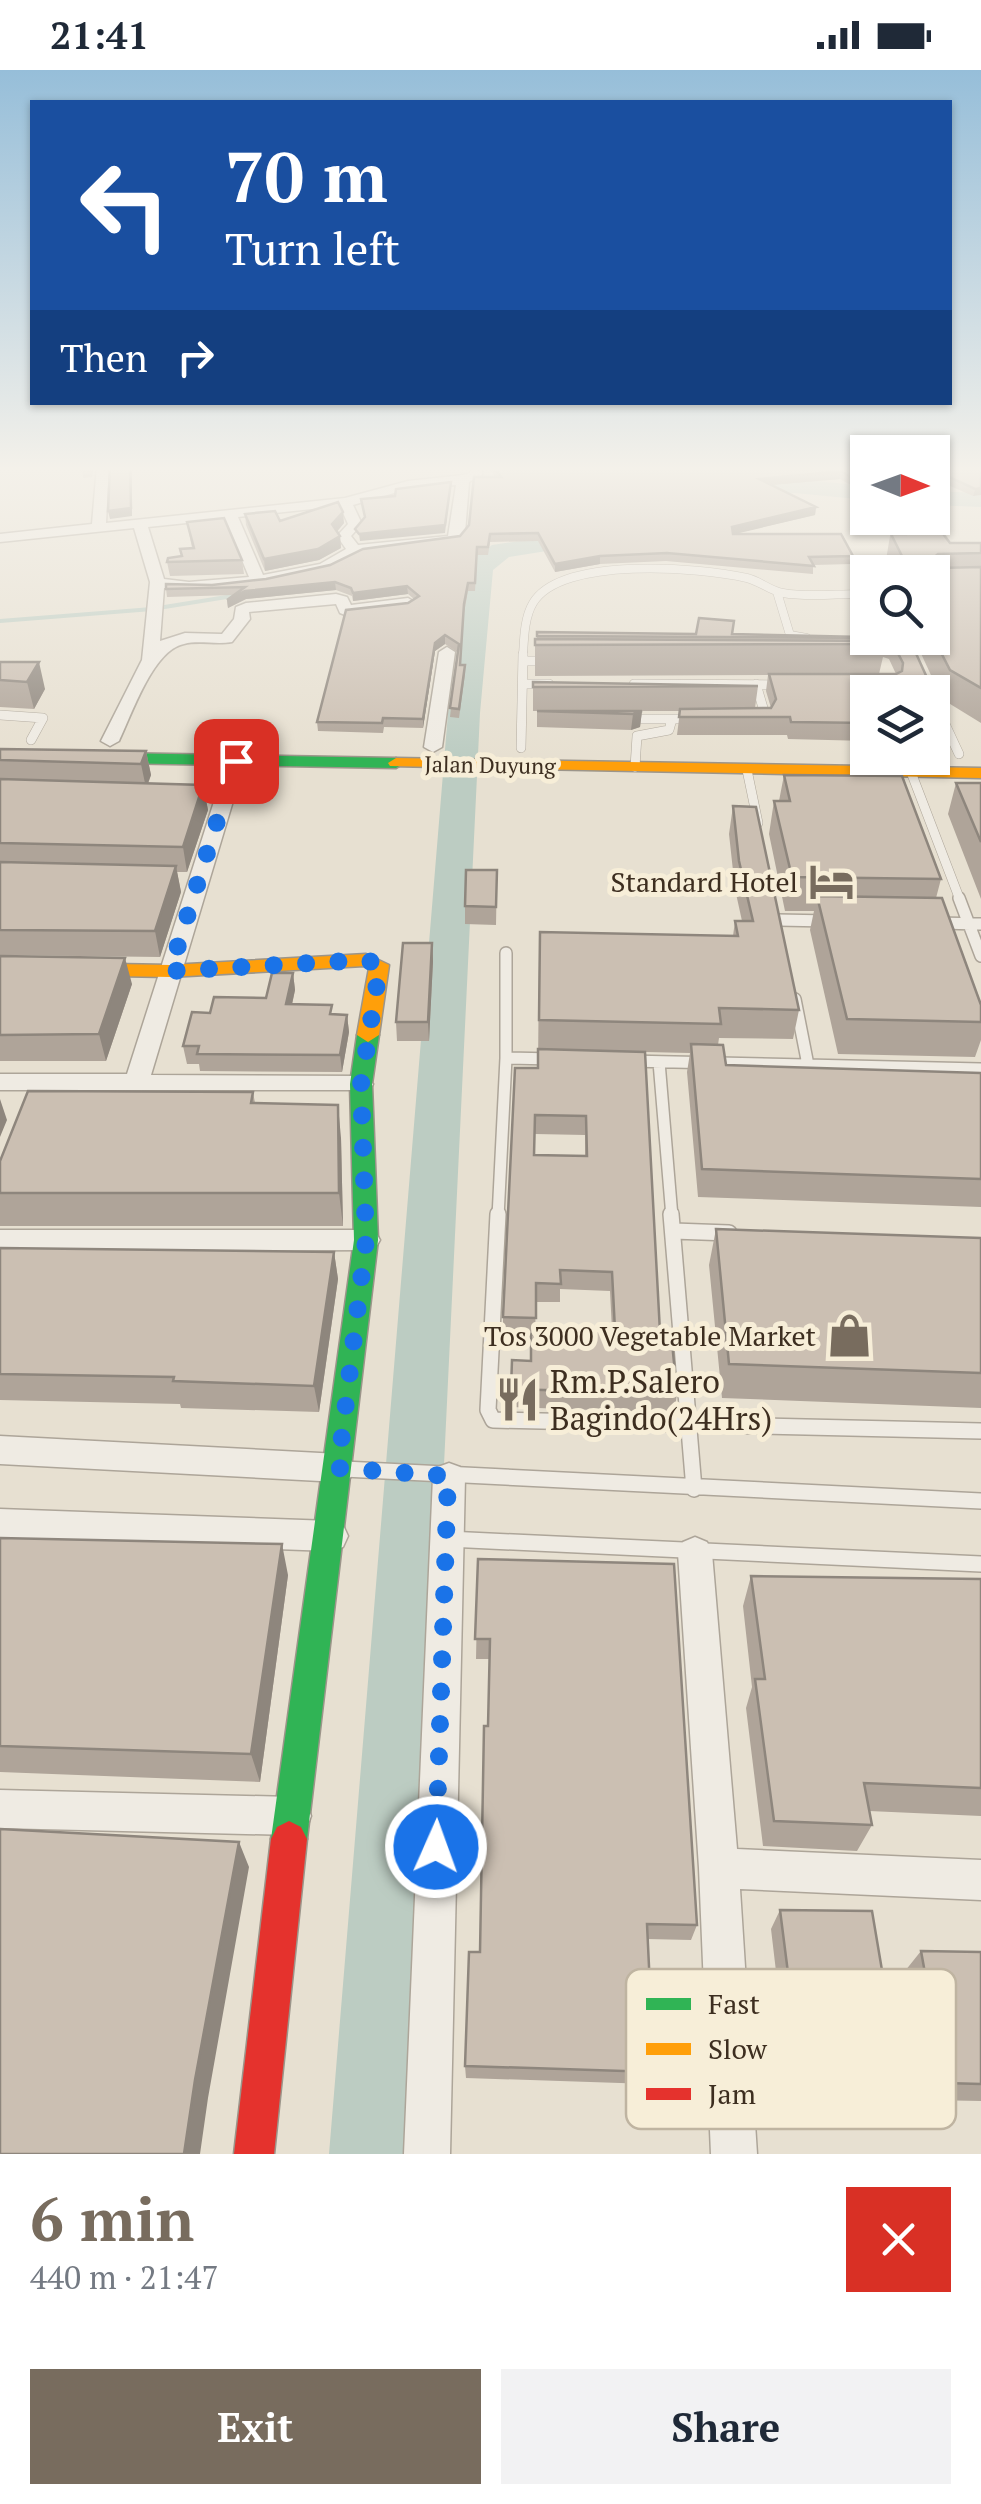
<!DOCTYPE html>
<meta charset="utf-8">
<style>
:root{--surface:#fff;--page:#f2f2f3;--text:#1f2937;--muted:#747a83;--accent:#786c5e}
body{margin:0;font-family:"PT Serif",serif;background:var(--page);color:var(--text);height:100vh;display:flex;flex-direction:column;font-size:38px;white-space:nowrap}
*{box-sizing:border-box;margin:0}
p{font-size:32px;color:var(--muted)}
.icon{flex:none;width:55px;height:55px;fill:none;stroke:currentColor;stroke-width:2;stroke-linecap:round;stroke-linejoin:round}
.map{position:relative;height:2084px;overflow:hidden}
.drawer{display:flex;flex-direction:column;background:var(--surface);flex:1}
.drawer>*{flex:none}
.top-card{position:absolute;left:30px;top:30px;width:922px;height:305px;border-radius:0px;box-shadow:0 2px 8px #0004;background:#1a4fa0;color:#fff;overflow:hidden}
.needle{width:65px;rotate:91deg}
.controls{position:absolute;left:850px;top:365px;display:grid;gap:20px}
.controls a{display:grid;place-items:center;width:100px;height:100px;border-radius:0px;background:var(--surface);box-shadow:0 2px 8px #0004;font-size:50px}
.pin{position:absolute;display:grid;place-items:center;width:85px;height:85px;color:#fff;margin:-42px;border-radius:20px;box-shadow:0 5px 15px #0006}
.me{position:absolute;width:110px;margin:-55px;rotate:2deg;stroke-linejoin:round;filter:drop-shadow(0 0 8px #0008)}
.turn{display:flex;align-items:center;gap:35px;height:210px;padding:0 30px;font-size:45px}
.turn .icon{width:130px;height:130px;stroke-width:2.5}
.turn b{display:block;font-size:70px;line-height:85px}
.then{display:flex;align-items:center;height:95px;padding:0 30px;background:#0003;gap:20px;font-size:38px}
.round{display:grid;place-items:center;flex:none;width:105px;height:105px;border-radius:0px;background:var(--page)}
.summary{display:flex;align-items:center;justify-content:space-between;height:170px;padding:0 30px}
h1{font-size:60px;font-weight:600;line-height:75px;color:var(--accent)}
.action{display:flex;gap:20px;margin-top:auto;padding:20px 30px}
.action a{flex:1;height:115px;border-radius:0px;background:var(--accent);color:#fff;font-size:40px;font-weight:600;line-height:115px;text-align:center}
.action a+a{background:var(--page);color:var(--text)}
.status{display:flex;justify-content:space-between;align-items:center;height:70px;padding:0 50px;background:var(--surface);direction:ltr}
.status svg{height:28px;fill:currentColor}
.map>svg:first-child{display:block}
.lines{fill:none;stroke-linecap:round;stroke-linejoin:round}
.stream{stroke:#bcccc2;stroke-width:4}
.river{fill:#bcccc2;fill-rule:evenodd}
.lane-far3-casing{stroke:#ada599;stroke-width:9}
.lane-far2-casing{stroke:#ada599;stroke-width:10}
.lane-far1-casing{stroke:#ada599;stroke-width:14}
.lane-casing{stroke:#ada599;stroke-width:18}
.street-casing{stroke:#ada599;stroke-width:3}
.fast-casing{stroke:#9c958a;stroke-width:3}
.slow-casing{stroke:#9c958a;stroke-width:3}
.jam-casing{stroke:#9c958a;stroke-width:3}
.path{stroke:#c8c2b9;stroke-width:2.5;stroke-dasharray:4 2.5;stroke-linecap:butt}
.lane-far3{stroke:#efebe3;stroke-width:8}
.lane-far2{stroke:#efebe3;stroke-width:9}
.lane-far1{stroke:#efebe3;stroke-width:11}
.lane{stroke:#efebe3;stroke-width:15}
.street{fill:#efebe3;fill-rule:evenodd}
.fast{fill:#30b455;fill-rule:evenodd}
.slow{fill:#ff9f0a;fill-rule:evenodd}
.jam{fill:#e5322d;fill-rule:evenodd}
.wall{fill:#afa499;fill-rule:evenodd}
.shaded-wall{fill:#8e867d}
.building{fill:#cbbfb2;stroke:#8e867d;stroke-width:2.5;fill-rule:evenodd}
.route{stroke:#1a73e8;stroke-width:18;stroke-dasharray:0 32.4}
.labels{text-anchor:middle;stroke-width:10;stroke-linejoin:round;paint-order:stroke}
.far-street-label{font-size:22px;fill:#3d2e20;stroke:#f7eed8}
.poi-label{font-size:28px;fill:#3d2e20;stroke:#f7eed8;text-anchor:end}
.near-poi-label{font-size:32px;fill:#3d2e20;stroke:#f7eed8;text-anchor:start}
.key{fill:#f7eed8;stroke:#bfb4a1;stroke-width:2.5}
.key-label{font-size:28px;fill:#3d2e20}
</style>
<div class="status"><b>21:41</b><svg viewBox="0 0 49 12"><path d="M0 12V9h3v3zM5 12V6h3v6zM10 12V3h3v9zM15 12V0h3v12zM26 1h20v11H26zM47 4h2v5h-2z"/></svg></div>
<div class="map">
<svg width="981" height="2084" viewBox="0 0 981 2084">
<rect width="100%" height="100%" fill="#e7e0d1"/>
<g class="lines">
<!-- stream -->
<path class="stream" d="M469,487L495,485
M0,551L152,539L239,525"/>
<!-- river -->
<path class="river" d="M794,409L868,416V430L794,423L718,433L706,426L718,419Z
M932,421L981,423V437L932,435Z
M600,459L609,461L612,466L609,471L509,487L493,500L480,643L411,2084H329L448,643L471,492L492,475Z"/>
<defs>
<path id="lane-far3" d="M777,522L790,565L807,568
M523,586C524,570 524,548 533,533C561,486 700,497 747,508C760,511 770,521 783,523C810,528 840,523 868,524"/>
<path id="lane-far2" d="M524,591H551
M523,614H549
M634,614L784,615
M756,614L766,648L762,649
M932,626L959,684
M0,645L43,648L31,670
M625,649H672
M521,678L523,584
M635,697L637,666L669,660L672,649H692
M747,700L758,753
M911,702L960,830"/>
<path id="lane-far1" d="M959,828L981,886
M778,850L829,851
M939,853L981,854
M795,929L808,995
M506,988L554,989
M629,991L981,999
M659,992L672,1147
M498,1147L506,988V883"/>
<path id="lane" d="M498,1144L488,1340L493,1350L981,1361
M671,1144L694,1419
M674,1161L729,1163
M344,1399L981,1431
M448,1469L981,1494"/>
<path id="street" d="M97,396H109L106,453L345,428L408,411L463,405L470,403V396H482V405L469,412L465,463L457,472L362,483L330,500L266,514L213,520L164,518L160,571L185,563L222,564L234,549L236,537L246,533L336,524L347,527L351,535L408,528L416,533L408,538L345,545L340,543L336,534L249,542L250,549L232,572C216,575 199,570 184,574C153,580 132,644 119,671L110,676L101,671L142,590L150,512L134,458L0,472V464L92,454ZM456,415L448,466L358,475L351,466L362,454L353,435L408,419ZM340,436L348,454L337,466L346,479L320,494L263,505L238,447ZM225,449L249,507L189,512L164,509L148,457Z
M447,577L455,582L442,677L433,682L424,677L439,582Z
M236,686L245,691L151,1005L361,1006L373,1014L370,1020H0V1004H127L227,691Z
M0,1160H366L376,1163L380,1170L376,1177L366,1180L0,1182Z
M0,1366L339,1384L350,1388L355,1398L350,1408L339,1412L0,1394Z
M449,1393L460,1397L465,1407L450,2084H404L433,1407L438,1397Z
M0,1439L331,1451L343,1455L348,1466L343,1477L331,1481L0,1469Z
M695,1467L707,1472L712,1483L737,1779L981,1790V1830L740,1819L757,2084H711L699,1798L678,1483L683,1472Z
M0,1720L292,1727L306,1732L311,1746L306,1760L292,1765L0,1758Z"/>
<path id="fast" d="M0,681L396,688L404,693L396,698L0,691Z
M368,958L379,965L372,1014L378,1170L307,1769L301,1781L289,1787L277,1781L271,1769L354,1170L350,1014L357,965Z"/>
<path id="slow" d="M396,688L981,698V708L390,696L388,693Z
M366,884L389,895L379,965L368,972L357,965L369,898L364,896L170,907L0,904V892L170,895Z"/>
<path id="jam" d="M289,1751L301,1757L307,1769L274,2084H234L271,1769L277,1757Z"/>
</defs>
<!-- lane-far3 casing -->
<use href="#lane-far3" class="lane-far3-casing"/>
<!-- lane-far2 casing -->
<use href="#lane-far2" class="lane-far2-casing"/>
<!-- lane-far1 casing -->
<use href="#lane-far1" class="lane-far1-casing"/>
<!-- lane casing -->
<use href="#lane" class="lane-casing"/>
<!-- street casing -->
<use href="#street" class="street-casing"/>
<!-- fast casing -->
<use href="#fast" class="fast-casing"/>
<!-- slow casing -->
<use href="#slow" class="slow-casing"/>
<!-- jam casing -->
<use href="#jam" class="jam-casing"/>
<!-- path -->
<path class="path" d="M23,396L88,397"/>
<!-- lane-far3 -->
<use href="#lane-far3" class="lane-far3"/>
<!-- lane-far2 -->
<use href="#lane-far2" class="lane-far2"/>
<!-- lane-far1 -->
<use href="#lane-far1" class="lane-far1"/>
<!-- lane -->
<use href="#lane" class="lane"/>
<!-- street -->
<use href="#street" class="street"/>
<!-- fast -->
<use href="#fast" class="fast"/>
<!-- slow -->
<use href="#slow" class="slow"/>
<!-- jam -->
<use href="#jam" class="jam"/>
</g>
<!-- wall -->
<path class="wall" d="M61,396H94L92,407L83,408L82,397Z
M488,396H868L849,414L840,409L772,415L816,437L815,445L733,464L853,486L852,494L813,495V504L666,491L600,494L555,502L538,471L490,472L488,485H477L475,521H468L464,543L460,595H465V604L459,648L450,647L457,582L445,574L435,581L423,658L384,657L383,663L318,661L317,652L408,533L414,529L408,524L353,531L352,526L336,520L246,529L228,538L227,530L233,525L167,527L166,519L266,509L460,466L469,455L495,407Z
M932,396H981L973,426L932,408Z
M245,444L280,451L344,453L337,462L340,466L341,478L319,490L265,501L246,455Z
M893,448H931L950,473H981V653L942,629L918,577L920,568H932V502H892L886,490Z
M187,452L242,490L244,504L170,506L167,492L181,486L180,479L192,478Z
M537,562L909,568L948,654L944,672H932V622H868V671L788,669L787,665H677L680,641H642L640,657L631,660L537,657V641H533V612L758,616L755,638H771L766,621L768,605L535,606V569H537ZM883,587L889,589L896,604H879Z
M0,592L45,619L34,639L0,637Z
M0,679L146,681L151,705L148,714L203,715L208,740L187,802H177L181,822L160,887L0,885Z
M784,705L941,809L936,828L981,935V970L975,987L838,984L810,860L814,841H785L769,764L774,731H779Z
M956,713H981V829L948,744Z
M733,736L799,940L793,969L719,968L718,975L726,995L981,1003V1137L698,1127L687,1002L690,983L645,982L660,1262L677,1324L674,1343L511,1337L512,1290L530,1291L531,1267L503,1266V1247L538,998L539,891L733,866L735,851H742L735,819L729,764ZM535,1064L585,1065V1086L534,1085ZM560,1219L610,1221L612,1260L592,1265L535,1264L536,1232H560Z
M497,800L496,855L465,854V836Z
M432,873L433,891L429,971H397L396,952Z
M0,886L132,914L106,991H0Z
M293,903L295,920L292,935L333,944L347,945L349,962L342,1002L200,1001L199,994H187L183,976L210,943L266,928Z
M253,1022L255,1033L341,1068L343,1156H0V1091Z
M716,1159L981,1168V1338L722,1328L709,1195Z
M0,1178L334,1182L338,1209L319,1342L181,1338L180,1334L0,1330Z
M0,1468L288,1505L260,1712L0,1702Z
M478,1489L697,1855L691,1870L647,1869L654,2002L650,2014L466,2008L465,1996L480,1882L490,1589H476Z
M751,1506L981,1509V1746L869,1741L872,1755L857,1781L763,1776L746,1638L752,1617L743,1536Z
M780,1840L900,2007L886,2021L790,2020L771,1859Z
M921,1881L981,1882V2031L927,2030L905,1901Z"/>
<!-- shaded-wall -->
<path class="shaded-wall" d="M130,396H132V446L110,449L108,441Z
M841,401L840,409L758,416L759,409Z
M868,405V412L849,414L850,407Z
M451,412L445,463L360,471L359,464Z
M981,418V425L973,426L975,419Z
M816,437L815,445L731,465L732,457Z
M343,442L344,453L333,466L332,454Z
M340,466L341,478L319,490L265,501L264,489Z
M600,486V494L555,502V494Z
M335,512L336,520L246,529L228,538L227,530L245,521Z
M407,516L408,524L353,531V523Z
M445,565V574L435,581L423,658V649L435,573Z
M39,592L45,619L34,639L27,612Z
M642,641L640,657L631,660L633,644Z
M146,681L151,705L146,718L141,694Z
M203,715L208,740L187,802L183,777Z
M176,796L181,822L160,887L155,861Z
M432,873L433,891L429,971L428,952Z
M125,888L132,914L106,991L99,964Z
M293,903L295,920L288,952L286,934Z
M347,945L349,962L342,1002L340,985Z
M0,1029L7,1050L0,1067Z
M338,1035L341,1068L343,1156L339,1123Z
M334,1182L338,1209L319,1342L314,1316Z
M282,1474L288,1505L260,1712L251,1684Z
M239,1772L249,1797L208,2028L200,2084H184L195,2010Z"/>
<!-- building -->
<path class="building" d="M82,396H91V400H81Z
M110,396H130L131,438L108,441Z
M493,396H868V405L850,407L841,401L759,409L816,437L732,457L733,464H841L853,486L809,487L814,496L667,483L600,486L555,494L538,463L490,464L488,477H477L475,513H468L464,534L460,595H465L459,639L450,638L459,574L445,565L435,573L423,649L383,648L382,653L317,652L346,540L408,533L419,526L407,516L353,523L351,518L335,512L245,521L227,530L245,517L166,519V514L212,515L266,509L330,495L363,479L460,466L469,455L474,407H501Z
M932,396H981V418L975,419L932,399Z
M451,412L445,455L359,464L355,459L365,447L361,429L395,426L396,419Z
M338,432L343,442L332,454L340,466L318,479L264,489L245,444L275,441L280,451Z
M224,448L242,490L167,492L168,488L182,486L180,479L194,478L187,452Z
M895,448H931L950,473H981V483L938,484L931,490L937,498L981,497V618L950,600L932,565V502H910L891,464H905Z
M699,548L734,551L732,564L909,568L948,654H932V622H868V653L791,652L790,647H679L680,639L771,638L776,629L769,604H896L902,601L903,593L892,572L881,568L537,566V562L696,564Z
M535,569L882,571L885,574L535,575Z
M0,592H39L27,612L0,610Z
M533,612L758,616L533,617Z
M537,641H642L633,644Z
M0,679L146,681L141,694L0,690Z
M784,705L902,706L941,809L792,807L774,731H790Z
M0,709L203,715L183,777L0,773Z
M956,713H981V772Z
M733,736L756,737L799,940L719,938L721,954L539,950L540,862L738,866L735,851H753L739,791Z
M0,792L176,796L155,861L0,860Z
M466,800H497L496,837L465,836Z
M817,826L942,828L981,935V952L847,949Z
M403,873H432L428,952H396Z
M0,886L125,888L99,964L0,965Z
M272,903H293L286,934L332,935L330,944L347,945L340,985L197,984L199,976H183L192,942L210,943L214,927L266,928Z
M691,974L723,975L726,995L981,1003V1109L702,1099Z
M538,979L645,982L660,1262H671L677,1324L511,1319L512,1290L531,1291V1264L593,1265V1260H615L612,1202L560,1200L561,1214L536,1213V1248L503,1247L515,998H538ZM535,1045L586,1046L587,1086L534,1085Z
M28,1021L253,1022L251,1033L338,1035L339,1123H0V1091Z
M716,1159L981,1168V1303L729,1294Z
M0,1178L334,1182L314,1316L173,1311L174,1307L0,1304Z
M0,1468L282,1474L251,1684L0,1676Z
M478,1489L674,1494L697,1855L647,1854L654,2002L465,1996L469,1882H480L484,1656H488L490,1569H475Z
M751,1506L981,1509V1718L864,1713L872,1755L774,1751L755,1609H765Z
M0,1759L239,1772L195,2010L184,2084H0Z
M780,1840L872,1841L900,2007L801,2005Z
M921,1881L981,1882V2014L945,2013Z"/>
<!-- sky -->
<linearGradient id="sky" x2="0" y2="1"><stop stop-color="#96bed9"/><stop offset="0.58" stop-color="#f4f1ea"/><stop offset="1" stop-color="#f4f1ea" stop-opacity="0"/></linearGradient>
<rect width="981" height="688" fill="url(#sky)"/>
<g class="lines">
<!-- route -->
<path class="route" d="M236,691L170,901L366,890L380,895L361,1014L366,1170L338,1398L448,1406L436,1777"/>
</g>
<!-- icons -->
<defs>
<symbol id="hotel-bare" viewBox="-9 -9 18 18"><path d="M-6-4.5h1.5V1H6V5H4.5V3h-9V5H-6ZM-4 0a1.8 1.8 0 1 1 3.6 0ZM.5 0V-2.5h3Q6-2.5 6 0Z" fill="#786c5e" stroke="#f7eed8" stroke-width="2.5" paint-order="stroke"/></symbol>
<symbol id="shop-bare" viewBox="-9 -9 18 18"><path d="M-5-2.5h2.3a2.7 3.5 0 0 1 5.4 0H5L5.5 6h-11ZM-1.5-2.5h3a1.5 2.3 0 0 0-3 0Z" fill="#786c5e" stroke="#f7eed8" stroke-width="2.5" paint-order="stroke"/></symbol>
<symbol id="restaurant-bare" viewBox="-9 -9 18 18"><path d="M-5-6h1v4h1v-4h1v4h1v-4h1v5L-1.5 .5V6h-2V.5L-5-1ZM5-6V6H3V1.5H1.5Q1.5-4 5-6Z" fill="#786c5e" stroke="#f7eed8" stroke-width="2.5" paint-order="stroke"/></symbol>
</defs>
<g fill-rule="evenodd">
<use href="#hotel-bare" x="800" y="780" width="63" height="63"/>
<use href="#shop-bare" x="818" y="1234" width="63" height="63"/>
<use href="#restaurant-bare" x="486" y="1298" width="63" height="63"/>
</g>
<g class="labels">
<!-- far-street labels -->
<g class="far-street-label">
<text transform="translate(490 695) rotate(1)" y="8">Jalan Duyung</text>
</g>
<!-- poi labels -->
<g class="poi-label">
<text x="798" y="822">Standard Hotel</text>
<text x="816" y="1276">Tos 3000 Vegetable Market</text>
</g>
<!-- near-poi labels -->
<g class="near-poi-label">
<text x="550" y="1323">Rm.P.Salero<tspan x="550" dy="37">Bagindo(24Hrs)</tspan></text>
</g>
</g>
<!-- legend -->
<rect x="626" y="1899" width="330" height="160" rx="15" class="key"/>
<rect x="646" y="1928" width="45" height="12" fill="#30b455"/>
<rect x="646" y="1973" width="45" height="12" fill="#ff9f0a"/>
<rect x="646" y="2018" width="45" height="12" fill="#e5322d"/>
<g class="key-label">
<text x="708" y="1944">Fast</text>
<text x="708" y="1989">Slow</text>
<text x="708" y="2034">Jam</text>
</g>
</svg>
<div class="controls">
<a><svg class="needle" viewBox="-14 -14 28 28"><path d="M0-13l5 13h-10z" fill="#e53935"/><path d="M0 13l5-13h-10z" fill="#747a83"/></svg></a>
<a><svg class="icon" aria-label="search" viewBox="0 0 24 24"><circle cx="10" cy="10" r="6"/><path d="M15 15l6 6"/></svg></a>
<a><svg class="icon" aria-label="layers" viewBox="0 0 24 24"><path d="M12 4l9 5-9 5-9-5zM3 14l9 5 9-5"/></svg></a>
</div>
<div class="pin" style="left:236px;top:691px;background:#d93025"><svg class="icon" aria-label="arrive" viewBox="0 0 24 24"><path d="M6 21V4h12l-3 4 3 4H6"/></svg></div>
<svg class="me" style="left:436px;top:1777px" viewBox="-20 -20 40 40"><circle r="17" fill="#1a73e8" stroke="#fff" stroke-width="3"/><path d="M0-11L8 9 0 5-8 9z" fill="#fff"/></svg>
<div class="top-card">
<div class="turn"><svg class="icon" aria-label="left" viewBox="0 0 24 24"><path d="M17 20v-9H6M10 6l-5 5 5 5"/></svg><div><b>70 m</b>Turn left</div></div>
<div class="then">Then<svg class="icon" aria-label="right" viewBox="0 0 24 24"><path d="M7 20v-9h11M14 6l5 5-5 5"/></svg></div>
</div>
</div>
<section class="drawer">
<div class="summary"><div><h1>6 min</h1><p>440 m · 21:47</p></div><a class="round" style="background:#d93025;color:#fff"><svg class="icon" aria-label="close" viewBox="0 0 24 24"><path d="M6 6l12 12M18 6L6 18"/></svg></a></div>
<div class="action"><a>Exit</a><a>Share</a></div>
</section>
